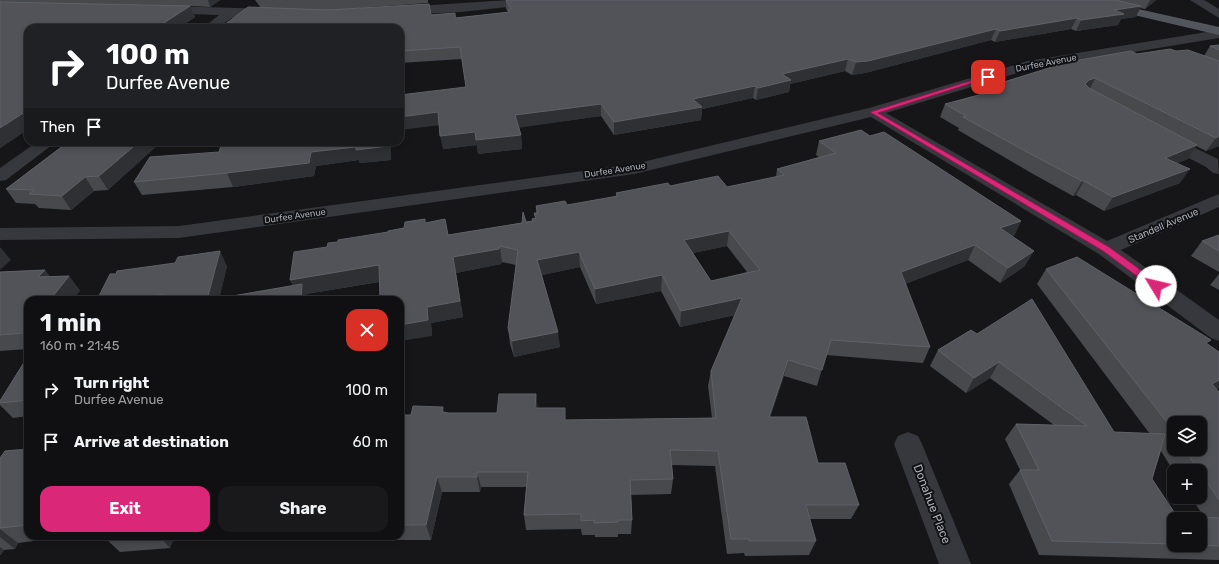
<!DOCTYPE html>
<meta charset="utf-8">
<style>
:root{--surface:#101012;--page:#19191b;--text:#f1f3f6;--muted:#9c9d9f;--line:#303032;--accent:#db2777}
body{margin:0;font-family:Rubik,sans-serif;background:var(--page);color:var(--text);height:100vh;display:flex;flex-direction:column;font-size:15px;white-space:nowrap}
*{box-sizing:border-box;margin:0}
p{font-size:13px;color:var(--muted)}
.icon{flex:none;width:22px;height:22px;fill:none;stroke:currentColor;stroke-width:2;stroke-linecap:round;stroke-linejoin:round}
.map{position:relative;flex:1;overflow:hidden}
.side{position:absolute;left:24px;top:296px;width:380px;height:244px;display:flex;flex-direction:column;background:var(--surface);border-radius:12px;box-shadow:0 2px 6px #0003,0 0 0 1px var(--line)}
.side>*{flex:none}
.banner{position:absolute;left:24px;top:24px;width:380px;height:122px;border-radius:12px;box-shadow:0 2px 6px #0003,0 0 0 1px var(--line);background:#202124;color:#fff;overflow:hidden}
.controls{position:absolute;left:1167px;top:416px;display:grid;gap:8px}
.controls a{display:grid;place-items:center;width:40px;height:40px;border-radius:8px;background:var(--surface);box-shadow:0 2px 6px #0003,0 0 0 1px var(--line);font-size:20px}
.pin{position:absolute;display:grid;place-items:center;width:34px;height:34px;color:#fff;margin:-17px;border-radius:8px;box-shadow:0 2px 6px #0006}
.me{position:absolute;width:44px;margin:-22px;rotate:306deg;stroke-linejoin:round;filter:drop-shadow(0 0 3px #0008)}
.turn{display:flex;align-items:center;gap:14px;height:84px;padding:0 16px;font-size:18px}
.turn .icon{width:52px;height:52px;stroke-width:2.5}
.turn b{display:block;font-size:28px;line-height:34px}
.then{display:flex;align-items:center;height:38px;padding:0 16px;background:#0003;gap:8px;font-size:15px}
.round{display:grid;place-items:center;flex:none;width:42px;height:42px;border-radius:12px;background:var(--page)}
.headline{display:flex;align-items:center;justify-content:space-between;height:68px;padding:0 16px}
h1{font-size:24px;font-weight:700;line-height:30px}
.button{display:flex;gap:8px;margin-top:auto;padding:8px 16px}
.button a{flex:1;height:46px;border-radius:12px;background:var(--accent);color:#fff;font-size:16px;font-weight:700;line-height:46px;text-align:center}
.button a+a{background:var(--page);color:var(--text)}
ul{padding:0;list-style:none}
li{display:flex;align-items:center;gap:12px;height:52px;padding:0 16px}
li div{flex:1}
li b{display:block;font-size:15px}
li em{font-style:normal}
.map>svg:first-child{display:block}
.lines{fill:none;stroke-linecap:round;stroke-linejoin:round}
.minor{fill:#37383d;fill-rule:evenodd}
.major{fill:#53555c;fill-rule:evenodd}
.wall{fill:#47494d;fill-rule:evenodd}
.shaded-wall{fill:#2f3033}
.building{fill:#525359;stroke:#5f6168;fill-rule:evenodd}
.route{fill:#db2777;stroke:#8e194d}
.labels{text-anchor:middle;stroke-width:4;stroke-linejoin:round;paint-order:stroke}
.far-street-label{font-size:9px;fill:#a8adb8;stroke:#111113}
.street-label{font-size:10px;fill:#a8adb8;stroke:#111113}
.near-street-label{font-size:12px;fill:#a8adb8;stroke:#111113}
</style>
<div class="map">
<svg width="1219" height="564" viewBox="0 0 1219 564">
<rect width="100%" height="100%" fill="#161618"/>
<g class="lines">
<!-- minor -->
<path class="minor" d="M509,0H553L547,3L461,12L401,15L395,11L401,7Z
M1190,0H1204L1219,9V18Z
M163,6L271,9L277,13L271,17L235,16L217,28H203L219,15L159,13L157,10Z
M1219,30V38L1030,69L886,113L1107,241L1219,194V207L1121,250L1219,320V341L1211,338L1099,254L871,117L634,174L179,238L0,240V228L179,226L634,164L869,108L1028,61Z
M1166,134L1218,159L1219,174L1213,173L1206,167L1160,143L1158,139L1160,135Z
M37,142H56L6,180L0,181V168Z
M908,432L918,436L922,444L971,564H939L894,444L898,436Z"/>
<!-- major -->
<path class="major" d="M1077,0H1098L1219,27V35L1083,3Z"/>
</g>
<!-- wall -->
<path class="wall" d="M0,0H220L210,7L190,6L195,17L0,148Z
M255,0H428V3L345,9L431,15L455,13L456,18L508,12L506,9V0H1156L1145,9L1140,8L1136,17L1121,19L1118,25L1076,31L1071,29L995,42L991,40L865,73L852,75L845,71L790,84L789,92L756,100L753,98L702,109L701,120L614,135L601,116L519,127L521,135L522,149L478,154L477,145L443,149L466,87L462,59L400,63V28L261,8Z
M1219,45V146L1206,151L1196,146L1188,159L1177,163L1180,183L1104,211L1076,195L1073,196L1033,174L958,130L959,128L940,117L945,104L987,92L988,90H989L991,86L1137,54L1176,51L1204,56L1210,46Z
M870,136L1021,221L1014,236H1012L1025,266L1000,283L968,260L905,284L930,347L923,363L826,355L817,386L784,376L770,417L818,463L859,505L851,519H810L816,541L809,555L745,556L744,553L727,554L715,466L672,465L673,479L671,494L631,495L632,520L631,534H618V537H595V535H582L581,529L526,530L524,515L526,487H481L480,492H442L431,540H384L382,536H400V415H411L445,413H497L536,394L537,408L566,420L712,418L708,386L711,371L735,315L680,327L661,291L596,304L580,267L542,275L560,347L514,357L510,344L508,328L516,265L502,262L501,264L456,273L463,317L431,323L432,336L379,282L306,294L309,300H97L227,266L219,298L293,286L327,247L338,242L388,232L426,223L449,235L532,221V219L535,218L534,213H536V206L567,205L616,197V193L670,186L727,187L776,177L777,169L819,157L816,155L819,141ZM727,246L747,272L711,281L693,253Z
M68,142H161L108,190L94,191L71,210L39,208L35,204L16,203L6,189Z
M222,142H391V160L360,163L359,160L316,166L314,176L233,187L142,195L134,182L219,152Z
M1219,235V272L1191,256L1202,241Z
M1046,269L1207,344L1219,352V388L1216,389L1219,392V560L1039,555L1009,484L1020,470L1005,439L1016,424L1054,425L990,378L966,393L930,366L938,350L971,330L1114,432L1150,434L1037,284ZM1174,423L1200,449H1174ZM1161,451L1174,472V471H1200V497H1191L1204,517L1176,515L1152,479ZM1174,519L1200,545H1174Z
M45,270L50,277L69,276L80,291L28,300V349L0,351V272Z
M1219,274V290L1210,285Z
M28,356V416L13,418L0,405V401Z
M28,449V536H74L18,543L15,549L4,550L1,554L0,555V458Z
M106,536H233L231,539L173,540L170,548L120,552L105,538Z"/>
<!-- shaded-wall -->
<path class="shaded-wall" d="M208,0H220L210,7Z
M1150,0H1156L1145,9Z
M190,6L195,17L178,28H156Z
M1141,6L1136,17L1121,19L1118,25L1076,31L1081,20L1114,10Z
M1077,18L1071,29L995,42L1000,31Z
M996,29L991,40L865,73L852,75L856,62Z
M848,59L845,71L790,84L789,92L756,100L758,88L782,74Z
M1095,78L1089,91L1085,84L1089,80Z
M755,86L753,98L702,109L701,120L614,135V122L693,99Z
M601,104V116L517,128L515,115Z
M28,110V129L0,148V128Z
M438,112L441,125L400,130V117Z
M475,132L477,145L443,149L440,136Z
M521,135L522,149L478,154L476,140Z
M1219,136V146L1206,151L1216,138Z
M139,142H161L108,190L99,176Z
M388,142H391V160L360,163L359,160L316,166L314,176L233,187L227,173L311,152Z
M1197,145L1188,159L1156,172L1165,158Z
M1190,169L1180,183L1104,211L1113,197Z
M85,177L94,191L71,210L62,196Z
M1082,181H1084L1076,195L1073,196Z
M1021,221L1014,236L993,243L1000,228Z
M729,231L727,246L683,255L684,240Z
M975,245L968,260L895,288L901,272Z
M500,246L502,262L501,264L456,273L463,317L431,323L432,336L400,341V325L427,307L453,257Z
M0,247L11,260L0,270Z
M220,251L227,266L219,300H207Z
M1034,251L1025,266L1000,283L1008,268Z
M579,252L580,267L539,276L537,260Z
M379,265L384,281L306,294L309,300H301L297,295L290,280Z
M45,270L56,285L38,277Z
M662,275L661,291L596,304L595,289Z
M69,276L80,291L73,300H50Z
M164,294L168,300H123Z
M742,298L739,314L680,327L681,311Z
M28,328V338L24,333Z
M558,332L560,347L514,357L512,341Z
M788,360L784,376L765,433L769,417Z
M999,362L990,378L966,393L974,378Z
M1219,380V388L1198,399L1212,384Z
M536,394L538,409L535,408Z
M443,407L447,422L442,412Z
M477,472L481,487L480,492L477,477Z
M437,477L442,492L431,540L426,525Z
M0,529L18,543L15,549L0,537Z
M159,536H169L173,540L170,548Z
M0,547L4,550L1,554L0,553Z"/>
<!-- building -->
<path class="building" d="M506,0H1115L1141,6L1114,10L1124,14L1081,20L1077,18L1000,31L996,29L868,61L856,62L848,59L782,74L791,80L758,88L755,86L693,99L702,107L614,122L601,104L515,115L521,135L476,140L475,132L440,136L438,112L400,117V95L466,87L460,47L400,51V28H220L248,7L328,10L429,4L431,15L455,13V18L510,12L508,10L511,9Z
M0,2L190,6L156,28H28V110L0,128Z
M1219,45V50L1210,46Z
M1170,49L1176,51L1188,50L1219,61V136L1216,138L1095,78L1089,80L1085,84L1089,88L1197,145L1165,158L1190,169L1113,197L1084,181H1082L1040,159L963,117L966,116L945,104L991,92L988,90L995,88L991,86L1068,62L1131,51L1137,54Z
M861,130L870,136L884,132L1021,221L1000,228L1034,251L1008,268L975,245L901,272L930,347L831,340L822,370L788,360L769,417H806L818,463H845L859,505H806L816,541H749V539H731L718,451L670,450L673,479L630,480L632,520H618V522L594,523V520L581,521V514L524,515L528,472H477V477H437L426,525H400V415H411L413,406L443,407L442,412L449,413H497L499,394H536L535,408H565V420L716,418L711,371L742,298L681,311L662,275L595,289L579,252L537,260L558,332L512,341L508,328L518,250L500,246L499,249L453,257L460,301L427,307L428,320L400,325V300H380L379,265L290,280L294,252L327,247L328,243L338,242V240L388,232V231L404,228L405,222L425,219V223L445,219L448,235L522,223L523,212L526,222L533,221L532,219L536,218L534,213H538L536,206L565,201L567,205L618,196L616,193L668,183L670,186L718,176L727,187L784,175L777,169L836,153L819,141ZM729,231L760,270L711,281L684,240Z
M68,142H139L99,176L85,177L62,196L29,194L34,190L6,189Z
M222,142H388V146L356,150V147L311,152L309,163L227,173L134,182L150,157L219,152Z
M1219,235V251L1202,241Z
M220,251L207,300H164L165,297H163L164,294L123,300H97L110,274H116L117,271L175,263L178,257Z
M1077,257L1211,340L1206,343L1219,352V380L1212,384L1219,392V500L1200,472V471H1199L1184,449H1200V423H1174V431L1046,269Z
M45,270L38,277L69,276L50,300H28V328L24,333L0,335V272Z
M302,284L301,300H209Z
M1032,299L1114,432L1165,434L1152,479L1176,515L1219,518V546L1199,545H1200V519H1174V544L1052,541L1020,470H1039L1016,424L1087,426L999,362L974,378L938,350L971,330L977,334Z
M28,356V400L0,403V401Z
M28,449V525L0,528V458L5,451Z
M106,536H128L105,538Z"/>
<!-- route -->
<path class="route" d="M986,76L991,77L878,113L1109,247L1160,284V288H1153L1103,251L870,112Z"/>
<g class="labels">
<!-- far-street labels -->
<g class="far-street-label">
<text transform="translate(1046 63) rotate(-11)" y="3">Durfee Avenue</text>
<text transform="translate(615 170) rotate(-9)" y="3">Durfee Avenue</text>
<text transform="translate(295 216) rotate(-8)" y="3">Durfee Avenue</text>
</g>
<!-- street labels -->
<g class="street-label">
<text transform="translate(1163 225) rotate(-23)" y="4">Standell Avenue</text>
</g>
<!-- near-street labels -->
<g class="near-street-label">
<text transform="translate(932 504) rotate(69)" y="4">Donahue Place</text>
</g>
</g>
</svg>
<div class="controls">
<a><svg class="icon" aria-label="layers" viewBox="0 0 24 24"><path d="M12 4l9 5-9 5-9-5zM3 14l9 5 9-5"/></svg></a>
<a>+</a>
<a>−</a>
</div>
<div class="pin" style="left:988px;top:77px;background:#d93025"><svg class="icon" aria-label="arrive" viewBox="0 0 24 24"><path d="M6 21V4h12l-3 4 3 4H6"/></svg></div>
<svg class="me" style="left:1156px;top:286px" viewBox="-20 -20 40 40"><circle r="19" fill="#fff"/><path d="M0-13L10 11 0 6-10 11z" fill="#db2777"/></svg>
<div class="banner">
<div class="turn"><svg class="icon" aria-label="right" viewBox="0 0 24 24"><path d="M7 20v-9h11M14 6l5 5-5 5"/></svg><div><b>100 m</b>Durfee Avenue</div></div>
<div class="then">Then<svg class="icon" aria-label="arrive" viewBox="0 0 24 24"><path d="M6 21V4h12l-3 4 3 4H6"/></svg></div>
</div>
<section class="side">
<div class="headline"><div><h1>1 min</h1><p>160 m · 21:45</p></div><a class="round" style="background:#d93025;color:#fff"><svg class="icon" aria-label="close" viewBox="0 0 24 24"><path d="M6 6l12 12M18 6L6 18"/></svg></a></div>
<ul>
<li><svg class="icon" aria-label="right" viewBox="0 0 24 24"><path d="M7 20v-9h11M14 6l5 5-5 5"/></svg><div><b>Turn right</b><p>Durfee Avenue</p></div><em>100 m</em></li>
<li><svg class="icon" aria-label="arrive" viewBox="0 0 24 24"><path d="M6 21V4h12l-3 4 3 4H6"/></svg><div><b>Arrive at destination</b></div><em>60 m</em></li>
</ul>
<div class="button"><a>Exit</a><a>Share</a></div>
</section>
</div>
